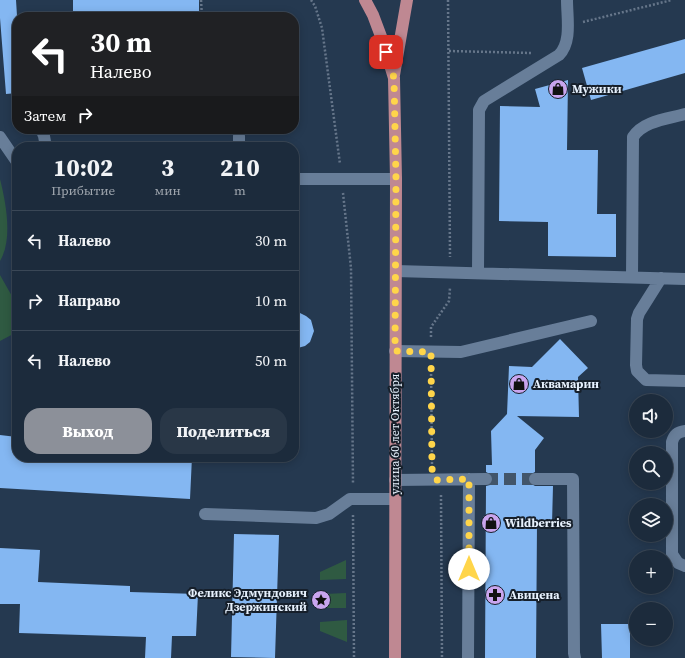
<!DOCTYPE html>
<html lang="ru">
<meta charset="utf-8">
<style>
:root{--surface:#1c2b3c;--page:#293747;--text:#f1f3f6;--muted:#a0a7af;--line:#3a4756;--accent:#8c9099}
body{margin:0;font-family:"Source Serif 4",serif;background:var(--page);color:var(--text);height:100vh;display:flex;flex-direction:column;font-size:15px;white-space:nowrap}
*{box-sizing:border-box;margin:0}
p{font-size:13px;color:var(--muted)}
.icon{flex:none;width:22px;height:22px;fill:none;stroke:currentColor;stroke-width:2;stroke-linecap:round;stroke-linejoin:round}
.map{position:relative;flex:1;overflow:hidden}
.sheet{position:absolute;left:12px;top:142px;width:287px;height:320px;display:flex;flex-direction:column;background:var(--surface);border-radius:16px;box-shadow:0 2px 10px #0003,0 0 0 1px var(--line)}
.sheet>*{flex:none}
.banner{position:absolute;left:12px;top:12px;width:287px;height:122px;border-radius:16px;box-shadow:0 2px 10px #0003,0 0 0 1px var(--line);background:#202124;color:#fff;overflow:hidden}
.tools{position:absolute;left:629px;top:394px;display:grid;gap:8px}
.tools a{display:grid;place-items:center;width:44px;height:44px;border-radius:50%;background:var(--surface);box-shadow:0 2px 10px #0003,0 0 0 1px var(--line);font-size:20px}
.pin{position:absolute;display:grid;place-items:center;width:34px;height:34px;color:#fff;margin:-17px;border-radius:8px;box-shadow:0 2px 6px #0006}
.me{position:absolute;width:44px;margin:-22px;rotate:0deg;stroke-linejoin:round;filter:drop-shadow(0 0 3px #0008)}
.turn{display:flex;align-items:center;gap:14px;height:84px;padding:0 12px;font-size:18px}
.turn .icon{width:52px;height:52px;stroke-width:2.5}
.turn b{display:block;font-size:28px;line-height:34px}
.then{display:flex;align-items:center;height:38px;padding:0 12px;background:#0003;gap:8px;font-size:15px}
.eta{display:flex;justify-content:space-evenly;align-items:center;height:68px;text-align:center}
.eta b{font-size:24px;font-weight:800;line-height:28px}
.primary-button{display:flex;gap:8px;margin-top:auto;padding:8px 12px}
.primary-button a{flex:1;height:46px;border-radius:16px;background:var(--accent);color:#fff;font-size:16px;font-weight:800;line-height:46px;text-align:center}
.primary-button a+a{background:var(--page);color:var(--text)}
ul{padding:0;list-style:none}
li{display:flex;align-items:center;gap:12px;height:60px;padding:0 12px;border-top:1px solid var(--line)}
li div{flex:1}
li b{display:block;font-size:15px}
li em{font-style:normal}
.map>svg:first-child{display:block}
.green{fill:#2f5a42}
.building{fill:#84b7f2}
.lines{fill:none;stroke-linecap:round;stroke-linejoin:round}
.minor-tunnel{stroke:#42556a;stroke-width:12;stroke-dasharray:12 6;stroke-linecap:butt}
.path{stroke:#66768a;stroke-width:2.5;stroke-dasharray:2 2;stroke-linecap:butt}
.minor{stroke:#687e99;stroke-width:12}
.major{stroke:#bf8892;stroke-width:12}
.route{stroke:#ffd54a;stroke-width:7;stroke-dasharray:0 12.6}
.labels{text-anchor:middle;stroke-width:4;stroke-linejoin:round;paint-order:stroke}
.poi-label{font-size:12px;font-weight:bold;fill:#e7f1fd;stroke:#161f2a;text-anchor:start}
.street-label{font-size:12px;fill:#e7f1fd;stroke:#161f2a}
</style>
<div class="map">
<svg width="685" height="658" viewBox="0 0 685 658">
<rect width="100%" height="100%" fill="#253950"/>
<!-- green -->
<path class="green" d="M0,179C6,203 13,239 0,261Z
M0,275L17,305V332L0,341Z
M346,560V579L320,580V572Z
M346,593V608H325V594Z
M347,620V642L320,631V622Z"/>
<!-- building -->
<path class="building" d="M0,0H16L17,16V93L6,94L0,18Z
M73,0H199V12L136,15V17H73Z
M685,39V73L591,100L582,68Z
M568,80L567,150H598L597,214H616V257L548,256V222L499,221L500,106L540,107L535,89Z
M294,310L306,316L311,320L314,331L310,342L305,346L294,349Z
M560,339L588,368L578,377L579,417L517,416L544,438L535,450V472L529,475L528,482L535,486H553L552,524H537L536,658H485L486,486L490,485L493,479L492,475L486,472V465H492L491,431L507,414L509,366L532,367Z
M0,435L17,437V457H192L190,499L0,488Z
M234,534L279,535L275,658L231,657Z
M0,548L40,550L38,582L130,586V592L198,594L196,636H172L171,658H145L146,637L19,633L20,604H0Z
M601,624H630V658H602Z"/>
<g class="lines">
<!-- minor-tunnel -->
<path class="minor-tunnel" d="M486,479H535"/>
<!-- path -->
<path class="path" d="M201,0L202,17
M311,0L315,6L322,28L340,164
M448,0L450,257
M583,22L672,0
M449,51L532,53
M343,193L351,268L353,484
M431,337V327L449,301L450,288
M431,366L432,465
M441,495L442,658
M353,515L354,658"/>
<!-- minor -->
<path class="minor" d="M41,129L44,136L46,147
M239,136V147
M0,137L17,162
M294,179H396
M396,271L685,279
M478,273L479,110L484,101L559,55C572,42 567,18 567,0
M632,277L633,137C643,121 667,119 685,114
M661,278L639,313L637,319L636,365L637,371L646,380L685,381
M395,351L461,352L591,321
M685,431C677,432 674,435 672,442V554L678,563L685,566
M535,479H573L574,653L575,658
M395,480L486,479
M205,514L316,518L329,514L350,499H395
M468,658L469,479"/>
<!-- major -->
<path class="major" d="M365,0L373,15L382,39L394,78L396,179L395,658
M394,75L407,0"/>
</g>
<g class="lines">
<!-- route -->
<path class="route" d="M386,52L394,78L396,179L395,351L431,352L432,469L436,480L469,479V569"/>
</g>
<!-- icons -->
<defs>
<symbol id="shop-disc" viewBox="-11 -11 22 22"><circle r="9.5" fill="#c9a5ee" stroke="#161f2a"/><path d="M-5-2.5h2.3a2.7 3.5 0 0 1 5.4 0H5L5.5 6h-11ZM-1.5-2.5h3a1.5 2.3 0 0 0-3 0Z" fill="#111"/></symbol>
<symbol id="pharmacy-disc" viewBox="-11 -11 22 22"><circle r="9.5" fill="#c9a5ee" stroke="#161f2a"/><path d="M-2-6h4v4h4v4h-4v4h-4v-4h-4v-4h4Z" fill="#111"/></symbol>
<symbol id="sight-disc" viewBox="-11 -11 22 22"><circle r="9.5" fill="#c9a5ee" stroke="#161f2a"/><path d="M0-6L1.8-2.2L6-1.7L2.9 1.2L3.7 5.4L0 3.3L-3.7 5.4L-2.9 1.2L-6-1.7L-1.8-2.2Z" fill="#111"/></symbol>
</defs>
<g fill-rule="evenodd">
<use href="#shop-disc" x="547" y="78" width="22" height="22"/>
<use href="#shop-disc" x="508" y="373" width="22" height="22"/>
<use href="#shop-disc" x="480" y="512" width="22" height="22"/>
<use href="#pharmacy-disc" x="484" y="584" width="22" height="22"/>
<use href="#sight-disc" x="310" y="589" width="22" height="22"/>
</g>
<g class="labels">
<!-- poi labels -->
<g class="poi-label">
<text x="572" y="93">Мужики</text>
<text x="533" y="388">Аквамарин</text>
<text x="505" y="527">Wildberries</text>
<text x="307" y="597" text-anchor="end">Феликс Эдмундович<tspan x="307" dy="14">Дзержинский</tspan></text>
<text x="509" y="599">Авицена</text>
</g>
<!-- street labels -->
<g class="street-label">
<text transform="translate(395 434) rotate(-90)" y="4">улица 60 лет Октября</text>
</g>
</g>
</svg>
<div class="tools">
<a><svg class="icon" aria-label="sound" viewBox="0 0 24 24"><path d="M4 9h4l5-4v14l-5-4H4zM17 9q2 3 0 6"/></svg></a>
<a><svg class="icon" aria-label="search" viewBox="0 0 24 24"><circle cx="10" cy="10" r="6"/><path d="M15 15l6 6"/></svg></a>
<a><svg class="icon" aria-label="layers" viewBox="0 0 24 24"><path d="M12 4l9 5-9 5-9-5zM3 14l9 5 9-5"/></svg></a>
<a>+</a>
<a>−</a>
</div>
<div class="pin" style="left:386px;top:52px;background:#d93025"><svg class="icon" aria-label="arrive" viewBox="0 0 24 24"><path d="M6 21V4h12l-3 4 3 4H6"/></svg></div>
<svg class="me" style="left:469px;top:569px" viewBox="-20 -20 40 40"><circle r="19" fill="#fff"/><path d="M0-13L10 11 0 6-10 11z" fill="#ffd54a"/></svg>
<div class="banner">
<div class="turn"><svg class="icon" aria-label="left" viewBox="0 0 24 24"><path d="M17 20v-9H6M10 6l-5 5 5 5"/></svg><div><b>30 m</b>Налево</div></div>
<div class="then">Затем<svg class="icon" aria-label="right" viewBox="0 0 24 24"><path d="M7 20v-9h11M14 6l5 5-5 5"/></svg></div>
</div>
<section class="sheet">
<div class="eta">
<div><b>10:02</b><p>Прибытие</p></div>
<div><b>3</b><p>мин</p></div>
<div><b>210</b><p>m</p></div>
</div>
<ul>
<li><svg class="icon" aria-label="left" viewBox="0 0 24 24"><path d="M17 20v-9H6M10 6l-5 5 5 5"/></svg><div><b>Налево</b></div><em>30 m</em></li>
<li><svg class="icon" aria-label="right" viewBox="0 0 24 24"><path d="M7 20v-9h11M14 6l5 5-5 5"/></svg><div><b>Направо</b></div><em>10 m</em></li>
<li><svg class="icon" aria-label="left" viewBox="0 0 24 24"><path d="M17 20v-9H6M10 6l-5 5 5 5"/></svg><div><b>Налево</b></div><em>50 m</em></li>
</ul>
<div class="primary-button"><a>Выход</a><a>Поделиться</a></div>
</section>
</div>
